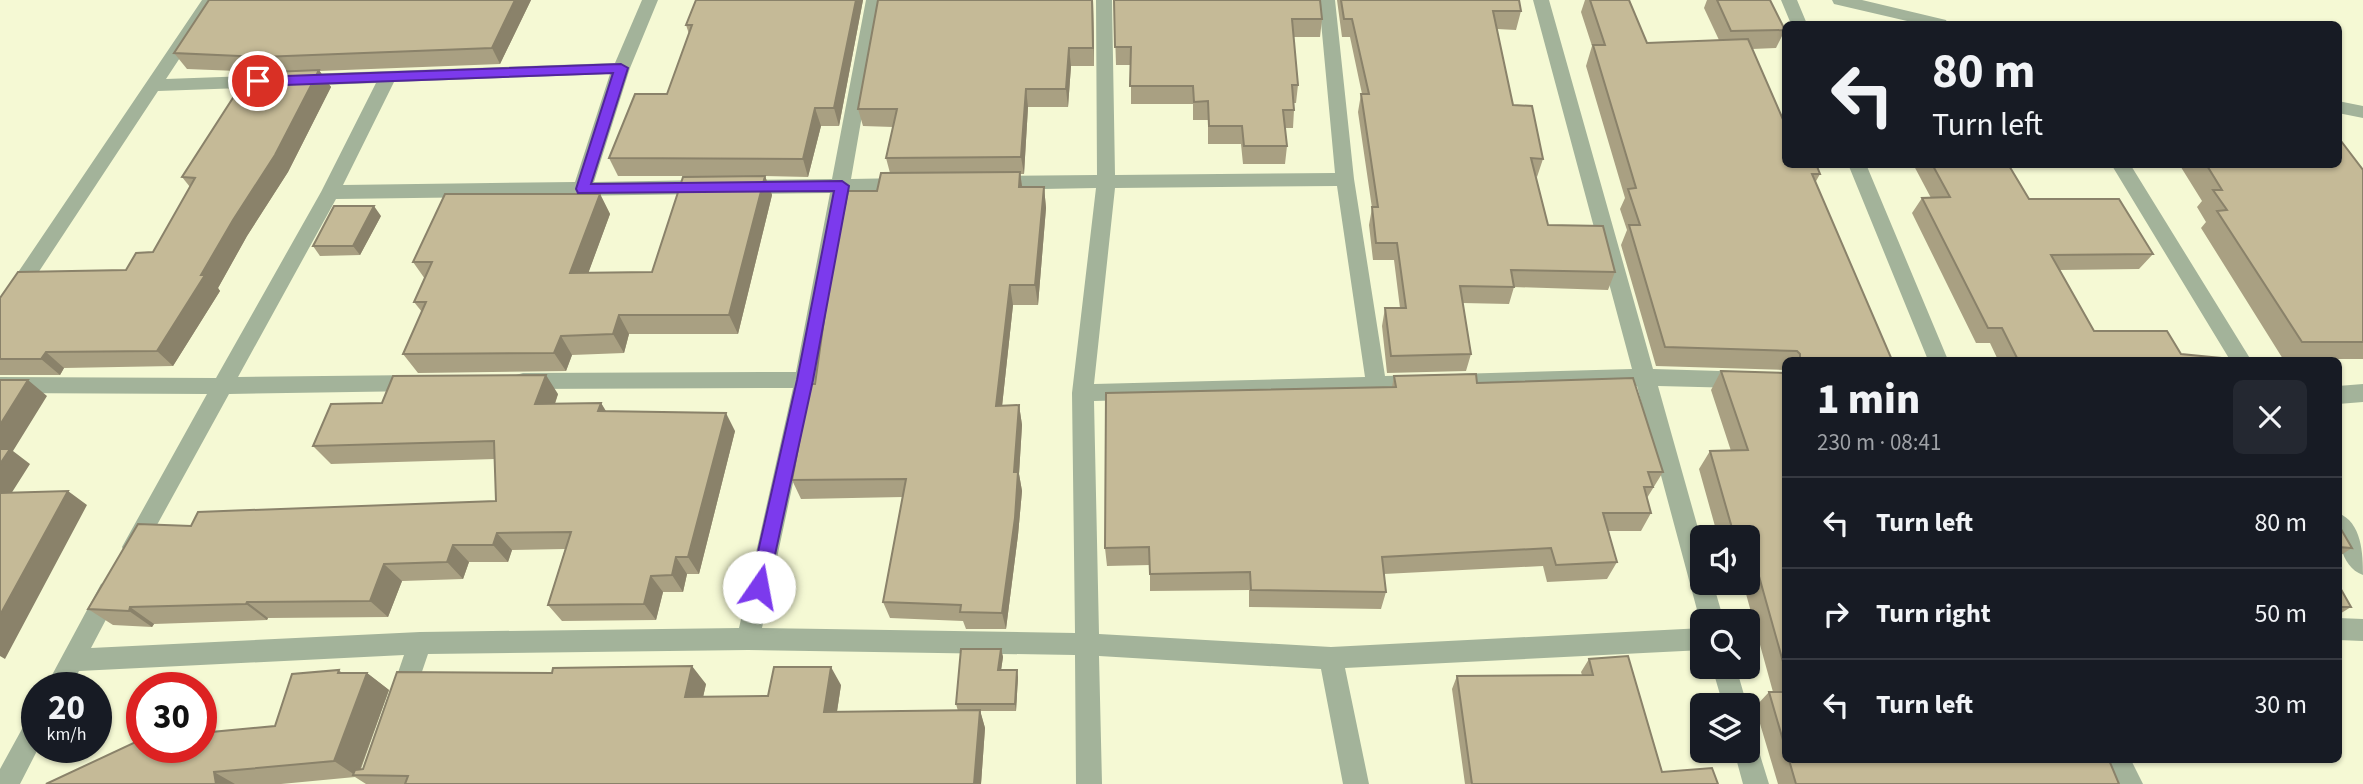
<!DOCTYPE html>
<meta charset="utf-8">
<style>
:root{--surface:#171b24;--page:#242831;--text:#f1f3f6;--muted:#9ea1a6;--line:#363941}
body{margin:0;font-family:"Source Sans 3",sans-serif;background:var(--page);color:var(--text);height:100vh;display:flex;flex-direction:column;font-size:26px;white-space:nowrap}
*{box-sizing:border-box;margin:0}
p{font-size:23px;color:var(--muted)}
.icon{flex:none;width:38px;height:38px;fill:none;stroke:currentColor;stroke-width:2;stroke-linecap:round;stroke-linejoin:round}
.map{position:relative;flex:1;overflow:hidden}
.details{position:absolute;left:1782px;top:357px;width:560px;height:406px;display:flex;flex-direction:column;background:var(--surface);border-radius:10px;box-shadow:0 2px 5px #0004}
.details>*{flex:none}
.guide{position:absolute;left:1782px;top:21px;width:560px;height:147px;border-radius:10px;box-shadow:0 2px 5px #0004;background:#171b24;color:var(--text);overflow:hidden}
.tools{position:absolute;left:1690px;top:525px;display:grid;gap:14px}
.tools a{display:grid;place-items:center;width:70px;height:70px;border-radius:10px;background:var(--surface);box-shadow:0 2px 5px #0004;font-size:35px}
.speed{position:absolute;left:21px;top:672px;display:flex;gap:14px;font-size:35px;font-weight:700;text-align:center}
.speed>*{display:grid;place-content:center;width:91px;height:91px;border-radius:50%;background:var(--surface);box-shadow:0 2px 5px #0004;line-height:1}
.speed small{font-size:18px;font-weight:400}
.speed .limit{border:10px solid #d22;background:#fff;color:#111}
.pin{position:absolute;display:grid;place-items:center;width:60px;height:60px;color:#fff;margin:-30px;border:4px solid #fff;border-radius:50%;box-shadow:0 2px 7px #0007}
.me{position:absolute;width:77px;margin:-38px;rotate:12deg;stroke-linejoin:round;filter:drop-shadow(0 0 5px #0008)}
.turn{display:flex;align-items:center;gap:24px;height:147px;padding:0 35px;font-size:32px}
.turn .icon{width:91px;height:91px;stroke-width:2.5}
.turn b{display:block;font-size:49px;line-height:60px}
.round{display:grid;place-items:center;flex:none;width:74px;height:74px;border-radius:10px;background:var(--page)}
.head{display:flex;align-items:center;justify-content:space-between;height:119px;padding:0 35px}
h1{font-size:42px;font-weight:800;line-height:52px}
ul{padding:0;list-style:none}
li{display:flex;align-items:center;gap:21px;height:91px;padding:0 35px;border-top:2px solid var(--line)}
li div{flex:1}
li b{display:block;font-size:26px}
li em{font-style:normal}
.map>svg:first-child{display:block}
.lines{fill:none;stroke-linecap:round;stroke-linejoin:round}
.minor{fill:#a3b39a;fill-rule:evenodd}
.wall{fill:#a9a082}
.shaded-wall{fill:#8a826a}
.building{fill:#c5ba97;stroke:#8a826a;stroke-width:2}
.route{fill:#7c3aed;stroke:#51269a;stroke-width:2}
</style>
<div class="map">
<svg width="2363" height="784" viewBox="0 0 2363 784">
<rect width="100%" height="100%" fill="#f5f9d4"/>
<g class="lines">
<!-- minor -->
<path class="minor" d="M202,0H218L166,79L615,63L642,0H658L630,68L594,182L706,180L713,182L715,187L713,192L706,194L336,199L238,377L418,375L425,377L428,383L425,389L418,391L229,394L141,554L133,557L125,554L122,547L207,394L0,393V377L216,378L321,192L376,83L158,91L7,320L0,323V299ZM610,74L575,182L343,185L394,82Z
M866,0H882L851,179L905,178L912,180L914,185L912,190L905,192H848L815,380L762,628L1075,633L1072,393L1096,188L993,190L986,188L984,183L986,178L993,176L1097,175L1096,0H1112L1115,175L1335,173L1319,0H1335L1354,179L1385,376L1632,369L1533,0H1549L1653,369L1785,373V389L1658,386L1703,546V583H1713L1724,621H1703V627L1700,621L1637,386L1094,401L1099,634L1331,647L1703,628V650L1345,668L1369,784H1343L1321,669L1099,656L1102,784H1076L1075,655L748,650L428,654L410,707L401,711L392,707L389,699L404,655L79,671L70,688H45L101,584L109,580L117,584L121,591L91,648L420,632L739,628L793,388L523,389L516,387L513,381L516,375L523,373L796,372L830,193L741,194L734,192L732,187L734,182L741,180L832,179ZM1337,186L1365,377L1094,384L1115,188Z
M1781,0H1797L1807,24H1791Z
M1832,0H1862L1946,20L1948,24H1920L1834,4Z
M2338,101L2363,106V118L2338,113Z
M1848,164H1866L1948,360H1928Z
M2111,164H2130L2251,360H2230Z
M2363,384V402L2338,404V386Z
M2338,513C2362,522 2363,554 2363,575C2339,566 2338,535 2338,513Z
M2338,618L2363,619V641L2338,640Z
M1712,667H1736L1747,705H1723Z
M37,714V747H39L20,784H0V769L28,718Z
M1748,739L1756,742L1769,784H1743L1734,751H1748Z
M2105,760H2131L2143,784H2117Z"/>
</g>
<!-- wall -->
<path class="wall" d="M209,0H531L500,64L319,71L331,87L288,172L247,236L218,288L220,291L173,366L64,368L60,375H0V298L126,270L153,252L190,187L182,177L265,72L187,69L174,53Z
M696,0H863L839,126H821L808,177L765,176L772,195L738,334H629L624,353L572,355L566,371L418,373L403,354L422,312L414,302L425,279L413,262L600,194L610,214L588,273L652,272L724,176H618L609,158L667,94L689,34L686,25Z
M1093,0L1094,66H1071L1068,107H1028L1024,174H1020L1022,187H1044L1046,208L1038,305H1013L1002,406L1019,405L1022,425L1019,474L1022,491L1018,535L1006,629H966L963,621L890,618L883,602L903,497L801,499L792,480L815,384L877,191L890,173L886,158L893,127L863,126L858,109Z
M1114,0L1322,19L1320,37H1293L1298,85L1296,103H1294V110L1293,128H1285L1287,146L1285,164H1243L1241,144H1208V120H1193V104H1131V65H1116Z
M1337,0H1519L1521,11L1516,30L1497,29L1513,105L1543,159L1537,177L1536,176L1548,225L1615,272L1608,290L1514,287L1509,304L1463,303L1471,354L1466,371L1387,373L1382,326L1385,308H1400L1394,260H1373L1369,225L1372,208L1358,112L1361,94H1362L1350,37H1342Z
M1585,0H1629L1647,43L1719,40L1704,8L1707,0H1770L1785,30L1776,48L1752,49L1785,124L1820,174L1815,183L1892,360H1785V370L1656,366L1621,245L1627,230L1620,209L1625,198L1586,66L1592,46L1581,12Z
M1913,164H2008L2029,199L2153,254L2139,269L2059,270L2094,331L2181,354L2242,360H1998L1990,343H1976L1912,213L1922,198H1931Z
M2179,164H2338L2363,170V359H2283L2201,228L2206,222L2197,207L2202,201Z
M381,216L360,255L320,256L313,246Z
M1721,371L1785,373V760H2109L2119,784H1778L1755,707L1769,692H1773L1743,583H1748V537H1718L1699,469L1710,451H1731L1711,390Z
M1394,376L1477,383L1663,472L1647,498L1651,513L1641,531H1608L1617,562L1607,579L1547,582L1543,566L1384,574L1386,592L1381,609L1249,607V590L1150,591V565L1107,566L1105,548L1392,387Z
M558,394L555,404L601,403L606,411L735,431L699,574H687L683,592H663L656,620L562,621L548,605L565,549L512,550L508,562H469L463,579L402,581L388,617L268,618L267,620L154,624L152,627L113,625L88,609L191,526L496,501L495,459L331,464L313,446L382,403Z
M2338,524L2352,548L2338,557Z
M2338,584L2351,607L2338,615Z
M1001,649L1003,657L1001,670L1018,677L1016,711H980L985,728L981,784H366L355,777L281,784H46L201,747V727L211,732L275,726L339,670L342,673H367L389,690L361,769L706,684L703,697L768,696L841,685L837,712L958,711L956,704Z
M1589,659L1662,772L1718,784H1465L1452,689L1457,676L1582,675L1581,672Z"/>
<!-- shaded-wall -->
<path class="shaded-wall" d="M515,0H531L500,64L492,48Z
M856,0H863L839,126L834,108Z
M1092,0H1093L1094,66L1093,48Z
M1069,48L1071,66L1068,107L1066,89Z
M319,70L331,87L288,172L247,236L218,288L220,291L173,366L157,351Z
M1026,89L1028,107L1024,174L1021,157Z
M815,108L821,126L808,177L803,159Z
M1020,172L1023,193L1019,187Z
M765,176L772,195L738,334L729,315Z
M1044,187L1046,208L1038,305L1035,285Z
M600,194L610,214L581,293L570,273Z
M374,206L381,216L360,255L353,246Z
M1010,285L1013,305L1000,425L996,406Z
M619,315L629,334L624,353L613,334Z
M561,336L572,355L566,371L554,353Z
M46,352L64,368L60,375L41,359Z
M546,375L558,394L548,423L535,404Z
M28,380L47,396L13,451L30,464L2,508L0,507V425Z
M601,403L612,422L598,411Z
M1019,405L1022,425L1019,474L1022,491L1018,535L1006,629L1002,613Z
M726,413L735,431L699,574L688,557Z
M68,491L87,505L5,659L0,656V615Z
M497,533L512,550L508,562L493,545Z
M453,545L469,562L463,579L447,562Z
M676,557L687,574L683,592L672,575Z
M384,564L402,581L388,617L370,601Z
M651,576L663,592L656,620L644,604Z
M247,602L268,618L267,620L246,604Z
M130,607L154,624L152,627L129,611Z
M1001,649L1003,657L1000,677L998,670Z
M692,666L706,684L699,715L685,697Z
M831,667L841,685L834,730L824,712Z
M1017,670L1018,677L1016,711L1015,704Z
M367,673L389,690L358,775H355L334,761Z
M980,710L985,728L981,784H974Z
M201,727L214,735L201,741Z
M214,772L235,784H216Z"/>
<!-- building -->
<path class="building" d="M209,0H515L492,48L261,57L174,53Z
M696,0H856L834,108H815L803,159L609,158L635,94H667L692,25H686Z
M878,0H1092L1093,48H1069L1066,89H1026L1021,157L886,158L897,109H858Z
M1114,0H1320L1322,19H1292L1298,85H1292L1294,110H1283L1287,146H1244L1242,126H1209L1208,101L1194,102L1193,86H1130L1131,47H1115Z
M1341,0H1519L1521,11H1493L1513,105L1532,106L1543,159L1531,158L1548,225L1603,226L1615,272L1511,270L1514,287L1460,286L1471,354L1391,356L1385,308H1406L1397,243H1376L1372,207H1378L1361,94H1369L1352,19H1344Z
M1590,0H1629L1647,43L1748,39L1785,124V164H1816L1820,174H1812L1892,360H1800V354L1797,351L1665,347L1629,225H1640L1628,189L1636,188L1593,45H1605Z
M1717,0H1770L1785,30L1731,31Z
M1871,22L1905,24H1872Z
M319,70L275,155L233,220L201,275H205L157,351L46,352L41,359H0V298L18,272L126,270L136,253L153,252L195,178L182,177L249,73Z
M2338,137L2363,170V342H2302L2217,211L2227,210L2213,190H2222L2206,164H2338Z
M1932,164H2008L2029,199H2119L2153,254L2051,255L2094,331H2167L2181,354L2242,360H2018L2002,328H1988L1922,198L1950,197Z
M1020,172L1019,187H1044L1035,285H1010L996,406L1019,405L1014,472H1018L1015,518L1002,613L960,612L961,605L883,602L906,479L792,480L810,384H815L830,277L848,191H877L881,173Z
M765,176L729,315H619L613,334L561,336L554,353L403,354L426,302H414L432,262H413L445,194H600L570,273L652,272L683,177Z
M334,206H374L353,246H313Z
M1721,371L1785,373V669L1748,537L1747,536L1734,535L1710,451L1748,450Z
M1476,374L1477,383L1633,378L1663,472H1648L1653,487H1644L1651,513H1603L1617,562L1556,565L1551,548L1382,557L1386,592L1251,590L1250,572L1150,574L1149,547L1105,548L1106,393L1396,387L1394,376Z
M546,375L535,404L601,403L598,411L726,413L688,557H676L672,575L651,576L644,604L548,605L571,532L497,533L493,545H453L447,562L384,564L370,601L247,602L246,604L130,607L129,611L88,609L138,524L191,526L198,512L496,501L494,441L313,446L331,404L382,403L393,376Z
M0,380H28L0,425Z
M0,449H10L0,464Z
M68,491L0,615V493Z
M2338,524L2352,548L2338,547Z
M2338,584L2351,607H2338Z
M961,649H1001L998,670H1017L1015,704H956Z
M1628,656L1662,772L1712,768L1718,784H1472L1457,676L1593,675L1589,659Z
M692,666L685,697L768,696L774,667H831L824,712L980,710L974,784H405L408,776L353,775L355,770L363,769L397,672L552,673L553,668Z
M339,670L338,673H367L334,761L214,772L216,784H46L142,739V747H201V733L275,726L292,674Z
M1769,692H1785V747Z
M1789,760H2109L2119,784H1796Z"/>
<!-- route -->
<path class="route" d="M621,64L628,68L591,184L842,181L849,186L813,380L768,587L765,593L759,595L753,593L750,587L797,380L834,191L578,193L576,189L613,73L258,86L251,81L258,77Z"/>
</svg>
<div class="tools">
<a><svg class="icon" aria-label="sound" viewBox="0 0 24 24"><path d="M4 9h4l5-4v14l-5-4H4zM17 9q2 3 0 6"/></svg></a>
<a><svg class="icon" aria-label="search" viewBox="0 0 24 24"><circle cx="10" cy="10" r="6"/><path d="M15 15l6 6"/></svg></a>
<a><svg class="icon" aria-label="layers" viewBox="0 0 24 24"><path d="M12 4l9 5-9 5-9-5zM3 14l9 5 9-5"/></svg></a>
</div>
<div class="speed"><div>20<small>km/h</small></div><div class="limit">30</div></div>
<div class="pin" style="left:258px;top:81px;background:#d93025"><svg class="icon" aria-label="arrive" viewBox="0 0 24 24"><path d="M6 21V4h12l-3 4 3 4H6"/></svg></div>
<svg class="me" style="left:759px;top:587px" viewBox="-20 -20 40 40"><circle r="19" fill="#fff"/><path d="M0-13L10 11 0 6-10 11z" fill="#7c3aed"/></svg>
<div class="guide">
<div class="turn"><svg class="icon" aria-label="left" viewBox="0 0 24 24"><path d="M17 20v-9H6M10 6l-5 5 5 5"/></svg><div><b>80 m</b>Turn left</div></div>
</div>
<section class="details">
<div class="head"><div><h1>1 min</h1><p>230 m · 08:41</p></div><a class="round"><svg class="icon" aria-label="close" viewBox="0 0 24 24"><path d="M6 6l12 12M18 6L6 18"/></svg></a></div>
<ul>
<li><svg class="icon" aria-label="left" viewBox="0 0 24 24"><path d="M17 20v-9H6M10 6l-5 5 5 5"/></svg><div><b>Turn left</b></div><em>80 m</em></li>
<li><svg class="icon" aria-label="right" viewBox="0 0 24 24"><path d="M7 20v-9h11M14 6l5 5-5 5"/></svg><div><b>Turn right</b></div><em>50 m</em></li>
<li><svg class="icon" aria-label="left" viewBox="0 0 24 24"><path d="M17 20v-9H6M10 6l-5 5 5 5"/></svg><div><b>Turn left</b></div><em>30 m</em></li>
</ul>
</section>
</div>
